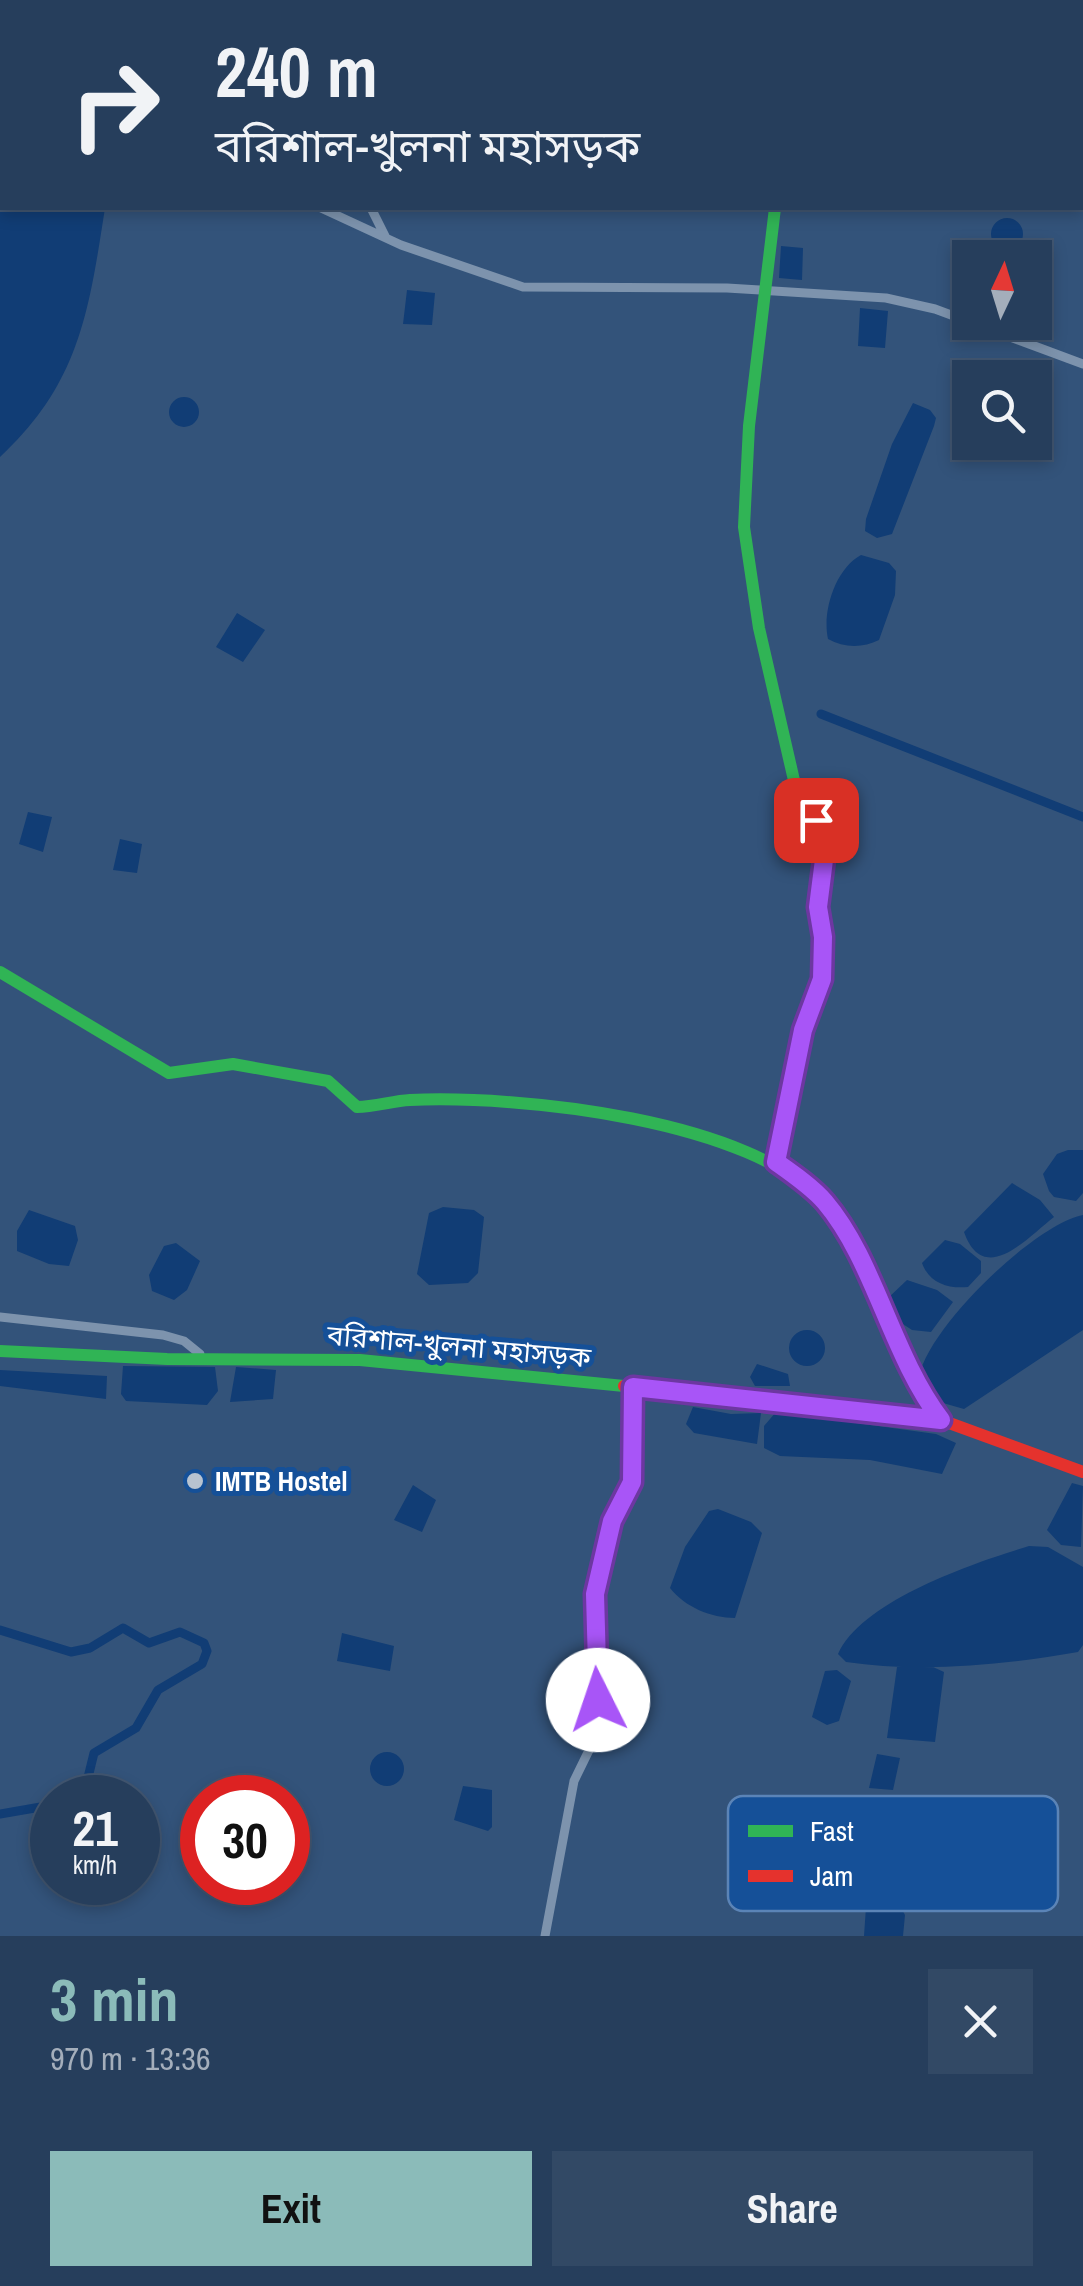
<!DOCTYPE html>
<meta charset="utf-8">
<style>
:root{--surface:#263e5c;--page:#324965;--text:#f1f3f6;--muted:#a4aebb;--line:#425772;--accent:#8bbbb9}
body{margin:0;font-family:"Archivo Narrow","Noto Sans Bengali",sans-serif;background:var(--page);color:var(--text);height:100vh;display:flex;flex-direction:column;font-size:38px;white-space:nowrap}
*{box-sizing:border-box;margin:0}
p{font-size:32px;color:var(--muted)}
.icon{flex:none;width:55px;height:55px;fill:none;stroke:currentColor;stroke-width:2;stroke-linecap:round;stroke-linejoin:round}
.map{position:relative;height:1936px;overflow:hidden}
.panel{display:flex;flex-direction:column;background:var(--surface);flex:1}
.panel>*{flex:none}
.hud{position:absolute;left:0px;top:0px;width:1085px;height:210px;box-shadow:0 5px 15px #0003,0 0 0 2px var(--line);background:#263e5c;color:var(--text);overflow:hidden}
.needle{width:65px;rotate:4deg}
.fabs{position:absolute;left:952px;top:240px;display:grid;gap:20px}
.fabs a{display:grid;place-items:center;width:100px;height:100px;border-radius:0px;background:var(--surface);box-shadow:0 5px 15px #0003,0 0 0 2px var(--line);font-size:50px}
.speed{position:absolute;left:30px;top:1775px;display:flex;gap:20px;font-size:50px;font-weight:700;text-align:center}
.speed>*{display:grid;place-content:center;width:130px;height:130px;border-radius:50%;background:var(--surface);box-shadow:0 5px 15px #0003,0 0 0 2px var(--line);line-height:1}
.speed small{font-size:25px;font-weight:400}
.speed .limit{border:15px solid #d22;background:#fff;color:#111}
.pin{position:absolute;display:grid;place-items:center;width:85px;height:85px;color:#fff;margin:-42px;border-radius:20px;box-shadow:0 5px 15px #0006}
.me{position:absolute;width:110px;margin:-55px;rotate:356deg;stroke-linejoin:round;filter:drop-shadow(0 0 8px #0008)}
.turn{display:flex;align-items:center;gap:35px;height:210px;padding:0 50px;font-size:45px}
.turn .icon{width:130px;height:130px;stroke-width:2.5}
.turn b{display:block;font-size:70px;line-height:85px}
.round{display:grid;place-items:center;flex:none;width:105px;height:105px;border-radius:0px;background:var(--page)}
.overview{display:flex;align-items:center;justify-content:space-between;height:170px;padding:0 50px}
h1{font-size:60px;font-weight:700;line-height:75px;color:var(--accent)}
.cta{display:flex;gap:20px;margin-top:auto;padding:20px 50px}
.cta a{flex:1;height:115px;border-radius:0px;background:var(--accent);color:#111;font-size:40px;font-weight:700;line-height:115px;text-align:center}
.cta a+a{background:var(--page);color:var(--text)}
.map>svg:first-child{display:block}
.water{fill:#113d75}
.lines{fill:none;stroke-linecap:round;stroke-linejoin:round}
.canal{stroke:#113d75;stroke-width:9}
.street{stroke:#7d93ad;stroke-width:9}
.fast{stroke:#30b455;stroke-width:12}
.jam{stroke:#e5322d;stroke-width:12}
.route-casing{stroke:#6d37a1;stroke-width:25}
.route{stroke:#a855f7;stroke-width:18}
.poi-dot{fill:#b8c3d0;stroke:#155098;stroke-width:4}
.labels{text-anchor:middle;stroke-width:10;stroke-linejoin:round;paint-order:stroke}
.street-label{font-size:28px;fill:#fff;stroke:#155098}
.poi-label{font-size:28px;font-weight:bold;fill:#fff;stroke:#155098;text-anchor:start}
.key{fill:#155098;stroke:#5b84b7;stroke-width:2.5}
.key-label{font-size:28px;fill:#fff}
</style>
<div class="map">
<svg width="1083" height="1936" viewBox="0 0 1083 1936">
<rect width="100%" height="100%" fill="#33537a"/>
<!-- water -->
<path class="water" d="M0,0L119,2H2V208H105C89,310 80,383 0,457Z
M991 234a16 16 0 1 1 32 0a16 16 0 1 1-32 0Z
M781,246L803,248L802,280L779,278Z
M407,290L435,293L432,325L403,324Z
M860,308L888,311L885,348L858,346Z
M169 412a15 15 0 1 1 30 0a15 15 0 1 1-30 0Z
M913,403L930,410L936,418L934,426L892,534L877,538L865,531L866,519L892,444Z
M861,555L889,563L896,571L895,595L879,640C863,648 844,648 828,639C822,612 835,569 861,555Z
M237,613L265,630L243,662L216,647Z
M28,812L52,817L43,852L19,844Z
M120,839L142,844L137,873L113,870Z
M1068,1150H1083V1193L1076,1201L1054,1197L1049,1191L1043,1174L1057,1154Z
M1012,1183L1040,1200L1054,1217C1028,1237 984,1288 964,1232Z
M443,1207L474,1210L484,1217L478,1273L468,1283L429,1285L417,1274L429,1213Z
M29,1210L75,1226L78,1240L69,1266L49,1264L17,1251V1231Z
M1083,1215V1330L964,1409L936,1401L918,1382C923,1331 1035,1224 1083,1215Z
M945,1240L960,1244L981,1261V1273L968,1287C948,1289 929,1283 922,1263Z
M176,1243L200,1261L187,1290L174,1300L152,1291L149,1275L164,1246Z
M907,1280L937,1290L953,1302L931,1332L912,1330L883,1311L887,1299Z
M789 1348a18 18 0 1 1 36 0a18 18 0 1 1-36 0Z
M757,1364L788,1374L790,1386H755L750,1377Z
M123,1366L215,1367L218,1391L207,1405L126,1401L121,1394Z
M236,1367L276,1370L273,1399L230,1402Z
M0,1370L107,1376L106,1399L0,1386Z
M693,1407L731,1414L761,1413L757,1444L694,1433L686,1424Z
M776,1412L936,1434L956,1443L942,1474L870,1460L780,1456L764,1448V1426Z
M1072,1483L1083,1486L1081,1547L1061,1545L1047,1530Z
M413,1485L436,1500L422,1532L394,1520Z
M718,1509L751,1522L762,1533L735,1618C711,1618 685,1607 670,1588L685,1547L709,1511Z
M1029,1546L1048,1547L1083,1567V1645L1078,1652C1004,1665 920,1673 846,1662L838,1654C862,1600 976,1562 1029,1546Z
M342,1633L394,1646L390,1671L337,1661Z
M897,1667H933L944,1672L935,1742L887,1738Z
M837,1670L851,1681L839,1721L827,1725L812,1717L825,1671Z
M370 1769a17 17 0 1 1 34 0a17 17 0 1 1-34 0Z
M877,1754L900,1758L893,1790L869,1788Z
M463,1786L492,1790V1827L488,1831L454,1820Z
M879,1900L899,1904L905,1915L903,1936H864L866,1907Z"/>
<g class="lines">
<!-- canal -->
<path class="canal" d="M901,0L904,2
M1082,144H1083
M821,714L1083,817
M0,1630L71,1652L90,1648L123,1628L149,1643L180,1632L204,1643L207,1651L202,1664L158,1690L136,1728L94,1753L83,1798
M0,1814L52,1805"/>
<!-- street -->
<path class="street" d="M141,0L142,2
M393,0V2
M648,0L649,2
M321,208L401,245L523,287L727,288L886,298L935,309L1083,364
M371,208L385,236
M0,1317L163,1335L184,1341L200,1354
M545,1936L574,1781L593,1742L598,1700L595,1594L612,1521L632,1483L633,1387"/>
<!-- fast -->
<path class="fast" d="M775,208L749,426L744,527L759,628L799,802L823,828L828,855L817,907L823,979L803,1030L776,1163
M0,972L169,1073L233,1064L328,1081L357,1107C375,1107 392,1101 410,1100C519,1095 754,1119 827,1206C877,1265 896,1354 941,1420
M0,1351L167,1359L360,1360L624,1386"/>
<!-- jam -->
<path class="jam" d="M624,1386L941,1420L1083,1472"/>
</g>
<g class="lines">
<defs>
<path id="route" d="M598,1700L595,1594L612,1521L632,1482L633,1387L941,1420C891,1354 875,1261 825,1202C812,1187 793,1174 776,1162L803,1030L822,979L823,937L818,907L827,836L816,820"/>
</defs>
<!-- route casing -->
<use href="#route" class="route-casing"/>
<!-- route -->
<use href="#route" class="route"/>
</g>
<!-- markers -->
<circle class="poi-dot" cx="195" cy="1481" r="10"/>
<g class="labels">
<!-- street labels -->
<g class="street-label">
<text transform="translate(459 1346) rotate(5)" y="10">বরিশাল-খুলনা মহাসড়ক</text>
</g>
<!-- poi labels -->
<g class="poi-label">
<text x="215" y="1491">IMTB Hostel</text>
</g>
</g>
<!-- legend -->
<rect x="728" y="1796" width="330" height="115" rx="15" class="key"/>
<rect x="748" y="1825" width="45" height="12" fill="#30b455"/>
<rect x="748" y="1870" width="45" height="12" fill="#e5322d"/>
<g class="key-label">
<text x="810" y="1841">Fast</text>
<text x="810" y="1886">Jam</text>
</g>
</svg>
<div class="fabs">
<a><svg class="needle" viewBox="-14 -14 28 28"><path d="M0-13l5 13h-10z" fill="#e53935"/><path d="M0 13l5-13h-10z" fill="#a4aebb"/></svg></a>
<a><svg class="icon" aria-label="search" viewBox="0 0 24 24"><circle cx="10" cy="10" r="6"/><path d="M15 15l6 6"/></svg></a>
</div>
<div class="speed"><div>21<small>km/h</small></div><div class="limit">30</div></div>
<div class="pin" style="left:816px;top:820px;background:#d93025"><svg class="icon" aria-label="arrive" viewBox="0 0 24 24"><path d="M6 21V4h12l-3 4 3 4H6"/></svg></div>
<svg class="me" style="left:598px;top:1700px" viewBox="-20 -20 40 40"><circle r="19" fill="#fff"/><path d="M0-13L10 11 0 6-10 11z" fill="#a855f7"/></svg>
<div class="hud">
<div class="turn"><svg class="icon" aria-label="right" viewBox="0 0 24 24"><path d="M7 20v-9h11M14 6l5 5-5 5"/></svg><div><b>240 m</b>বরিশাল-খুলনা মহাসড়ক</div></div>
</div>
</div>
<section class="panel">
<div class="overview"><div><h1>3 min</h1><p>970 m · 13:36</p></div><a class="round"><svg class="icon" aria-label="close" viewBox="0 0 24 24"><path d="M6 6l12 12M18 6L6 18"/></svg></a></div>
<div class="cta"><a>Exit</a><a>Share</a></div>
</section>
